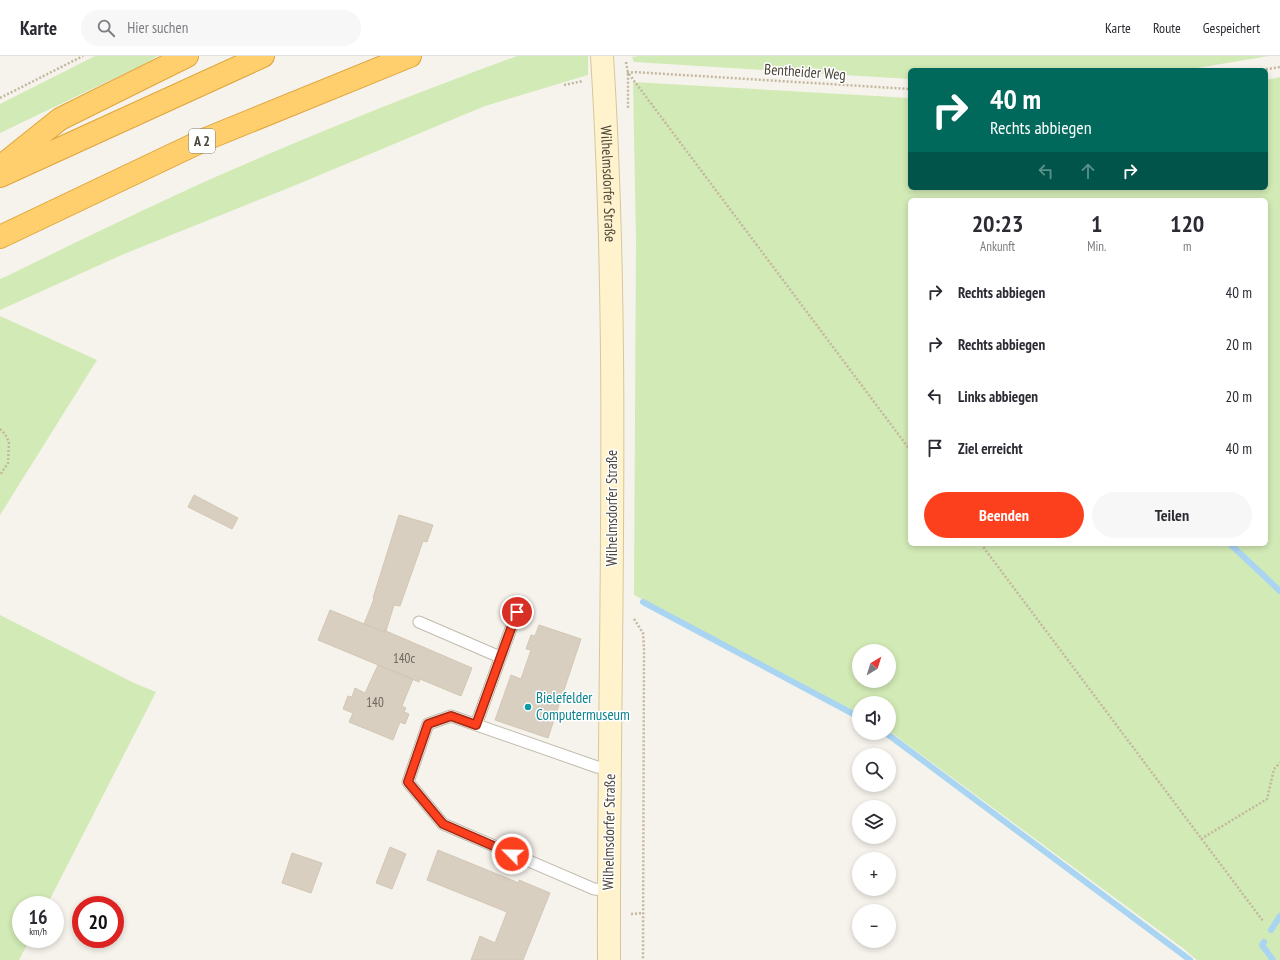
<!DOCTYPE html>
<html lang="de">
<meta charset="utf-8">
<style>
:root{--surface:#fff;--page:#f7f7f7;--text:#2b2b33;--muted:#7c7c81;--line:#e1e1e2;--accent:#fc3f1d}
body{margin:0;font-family:"PT Sans Narrow",sans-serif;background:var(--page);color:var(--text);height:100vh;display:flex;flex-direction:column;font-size:15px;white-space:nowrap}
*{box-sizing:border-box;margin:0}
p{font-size:13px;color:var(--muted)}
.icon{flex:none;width:22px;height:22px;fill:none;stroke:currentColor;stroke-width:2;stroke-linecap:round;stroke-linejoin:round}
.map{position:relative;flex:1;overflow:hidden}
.side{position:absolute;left:908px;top:142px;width:360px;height:348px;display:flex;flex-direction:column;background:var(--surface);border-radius:6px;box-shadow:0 2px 6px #0003}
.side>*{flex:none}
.guide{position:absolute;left:908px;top:12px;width:360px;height:122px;border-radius:6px;box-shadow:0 2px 6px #0003;background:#00695c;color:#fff;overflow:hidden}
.needle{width:26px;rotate:38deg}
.controls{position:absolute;left:852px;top:588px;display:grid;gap:8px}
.controls a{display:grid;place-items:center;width:44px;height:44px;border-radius:50%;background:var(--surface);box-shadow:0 2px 6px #0003;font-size:20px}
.speed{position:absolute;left:12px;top:840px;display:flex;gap:8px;font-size:20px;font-weight:700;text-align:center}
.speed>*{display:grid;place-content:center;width:52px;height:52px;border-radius:50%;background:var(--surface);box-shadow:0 2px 6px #0003;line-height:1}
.speed small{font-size:10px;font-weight:400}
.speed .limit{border:6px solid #d22;background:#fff;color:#111}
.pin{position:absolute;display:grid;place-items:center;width:34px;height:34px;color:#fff;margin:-17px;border:2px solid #fff;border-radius:50%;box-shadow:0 1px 4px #0007}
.me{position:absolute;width:44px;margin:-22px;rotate:293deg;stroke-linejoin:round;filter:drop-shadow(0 0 3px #0008)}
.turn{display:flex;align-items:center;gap:14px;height:84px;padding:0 16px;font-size:18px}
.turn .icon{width:52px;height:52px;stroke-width:2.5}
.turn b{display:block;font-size:28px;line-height:34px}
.lanes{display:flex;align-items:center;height:38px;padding:0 16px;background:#0003;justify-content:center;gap:20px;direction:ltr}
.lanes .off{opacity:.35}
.eta{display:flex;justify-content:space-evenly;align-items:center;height:68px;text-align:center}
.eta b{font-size:24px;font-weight:600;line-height:28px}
.cta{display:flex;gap:8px;margin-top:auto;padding:8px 16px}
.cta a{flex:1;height:46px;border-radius:24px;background:var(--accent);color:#fff;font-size:16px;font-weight:600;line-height:46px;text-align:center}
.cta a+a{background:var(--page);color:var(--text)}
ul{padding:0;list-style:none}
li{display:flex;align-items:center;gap:12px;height:52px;padding:0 16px}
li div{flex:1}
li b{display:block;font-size:15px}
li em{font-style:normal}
header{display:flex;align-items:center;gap:24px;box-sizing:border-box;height:56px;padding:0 20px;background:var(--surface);border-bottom:1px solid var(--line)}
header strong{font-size:19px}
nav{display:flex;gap:22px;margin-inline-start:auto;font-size:14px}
.search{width:280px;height:36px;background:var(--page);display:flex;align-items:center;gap:10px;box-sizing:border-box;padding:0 14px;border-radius:22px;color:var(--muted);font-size:15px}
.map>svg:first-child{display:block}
.green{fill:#d2eab5;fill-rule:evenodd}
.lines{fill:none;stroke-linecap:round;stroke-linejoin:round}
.stream{stroke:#a9d4f2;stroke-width:6}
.building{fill:#d8cfc1;stroke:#d3c7b4}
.lane-casing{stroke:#c2bbae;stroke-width:13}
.secondary-casing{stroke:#d6c79b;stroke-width:24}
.highway-casing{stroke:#e0a43c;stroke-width:24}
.path{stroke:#c4b79f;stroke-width:2.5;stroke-dasharray:2 2;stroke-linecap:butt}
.lane{stroke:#fff;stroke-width:11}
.secondary{stroke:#fff3cd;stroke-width:22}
.highway{stroke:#ffcf6e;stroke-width:22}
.route-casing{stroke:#a42913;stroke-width:10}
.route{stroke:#fc3f1d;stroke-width:7}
.culture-dot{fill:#0f9aa8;stroke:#fff;stroke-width:1.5}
.labels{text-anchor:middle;stroke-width:3;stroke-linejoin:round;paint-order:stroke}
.number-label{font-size:13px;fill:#6e675b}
.shield{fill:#fff;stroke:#817c74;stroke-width:1}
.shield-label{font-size:14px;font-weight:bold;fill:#4b4439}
.street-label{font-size:15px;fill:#4b4439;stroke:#fff}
.culture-label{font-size:15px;fill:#0d838f;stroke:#fff;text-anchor:start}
</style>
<header>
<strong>Karte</strong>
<div class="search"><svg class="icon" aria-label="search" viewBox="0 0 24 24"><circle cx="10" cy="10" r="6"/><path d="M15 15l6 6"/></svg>Hier suchen</div>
<nav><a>Karte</a><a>Route</a><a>Gespeichert</a></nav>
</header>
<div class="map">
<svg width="1280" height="904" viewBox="0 0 1280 904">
<rect width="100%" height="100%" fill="#f6f3ec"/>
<!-- green -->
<path class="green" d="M95,0H158L140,10L0,77V48Z
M517,0H588V19L485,50L291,131L124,198L0,254V223L7,220C87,181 168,141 250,106C338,68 427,33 517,0Z
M639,0H1269L1185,14H910V23L634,6L632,1Z
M1280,21V904H1197L1184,893L889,675V647H859V658L634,539L636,185L633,26L910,42V132H1266V24ZM910,144H1266V488H910ZM859,595H889V625H859Z
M0,260L97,304L0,459Z
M0,559L134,627L156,636L47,849H21V883H30L19,904H0Z"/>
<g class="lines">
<!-- stream -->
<path class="stream" d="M1230,488L1280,535
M643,546L859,661
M886,677L1190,904
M1271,874L1280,860
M1264,886L1262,889L1273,904"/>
</g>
<!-- building -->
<path class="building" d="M194,439L238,462L232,473L188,451Z
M399,459L433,469L427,486L423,485L400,550L394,549L386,575H384V576L364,568L374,543L373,542Z
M330,554L384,576V575H386L472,612L461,640L420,623L419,626L318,584Z
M539,569L581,583L548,682L495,664L511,619L521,623L531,594L526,593L531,579L535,580Z
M378,609L413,623L402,650L406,652L404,656L409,658L405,668L400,666L393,684L349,666L353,657L343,653L348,640L352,641L355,632L365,637Z
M390,791L406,798L392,833L376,827Z
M438,794L519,827V824L550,837L523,904H471L480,880L495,887L507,856L427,824Z
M292,797L322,807L311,837L282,827Z"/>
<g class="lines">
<defs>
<path id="lane" d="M419,566L500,601
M476,669L517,556
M609,834L594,833L443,768L408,726L428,668L451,660L597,711L610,712"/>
<g id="secondary">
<path id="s1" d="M602,0C621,301 608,603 609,904"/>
</g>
<path id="highway" d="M0,111L60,63L187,0
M0,120L263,0
M0,181L206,83L410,0"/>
</defs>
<!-- lane casing -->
<use href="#lane" class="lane-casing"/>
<!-- secondary casing -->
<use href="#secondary" class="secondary-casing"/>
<!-- highway casing -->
<use href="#highway" class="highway-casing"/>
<!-- path -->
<path class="path" d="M626,6L628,17V53
M1262,14L1280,11
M627,17L634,16L910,33
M629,18L910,394
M564,29L583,25
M0,42L83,0
M0,373L5,378L9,386L8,407L0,419
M981,488L1263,865
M634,563L643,577L644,593L643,904
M1201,783L1267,743L1274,713L1280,707
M631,858L643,857"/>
<!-- lane -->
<use href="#lane" class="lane"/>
<!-- secondary -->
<use href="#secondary" class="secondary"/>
<!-- highway -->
<use href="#highway" class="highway"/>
</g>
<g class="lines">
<defs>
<path id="route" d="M512,798L443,768L408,726L428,668L451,660L476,669L517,556"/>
</defs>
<!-- route casing -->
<use href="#route" class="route-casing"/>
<!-- route -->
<use href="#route" class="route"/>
</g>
<!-- markers -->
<circle class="culture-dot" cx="528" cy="651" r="4"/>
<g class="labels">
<!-- number labels -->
<g class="number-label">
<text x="404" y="607">140c</text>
<text x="375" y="651">140</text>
</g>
<!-- shield labels -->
<rect class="shield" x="189" y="73" width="26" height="24" rx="3"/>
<g class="shield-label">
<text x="202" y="90">A 2</text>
</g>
<!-- street labels -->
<g class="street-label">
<text transform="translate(805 16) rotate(4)" y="5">Bentheider Weg</text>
<text dy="5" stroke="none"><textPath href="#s1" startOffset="128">Wilhelmsdorfer Straße</textPath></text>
<text transform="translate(612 452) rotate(-90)" y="5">Wilhelmsdorfer Straße</text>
<text transform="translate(609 776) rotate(-89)" y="5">Wilhelmsdorfer Straße</text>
</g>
<!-- culture labels -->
<g class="culture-label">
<text x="536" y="647">Bielefelder<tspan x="536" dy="17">Computermuseum</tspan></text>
</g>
</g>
</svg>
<div class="controls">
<a><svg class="needle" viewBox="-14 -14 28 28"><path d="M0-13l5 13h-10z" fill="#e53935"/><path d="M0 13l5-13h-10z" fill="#7c7c81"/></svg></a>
<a><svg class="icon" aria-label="sound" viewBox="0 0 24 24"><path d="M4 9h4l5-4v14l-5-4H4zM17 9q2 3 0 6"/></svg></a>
<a><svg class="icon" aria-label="search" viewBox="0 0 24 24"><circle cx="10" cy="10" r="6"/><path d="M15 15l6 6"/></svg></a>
<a><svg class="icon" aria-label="layers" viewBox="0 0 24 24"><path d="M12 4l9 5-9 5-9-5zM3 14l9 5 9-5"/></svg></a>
<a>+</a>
<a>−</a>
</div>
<div class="speed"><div>16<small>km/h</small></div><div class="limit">20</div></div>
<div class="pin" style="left:517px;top:556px;background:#d93025"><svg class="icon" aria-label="arrive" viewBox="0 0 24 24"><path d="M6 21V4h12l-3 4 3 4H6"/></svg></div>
<svg class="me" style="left:512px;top:798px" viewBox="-20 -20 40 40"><circle r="17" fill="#fc3f1d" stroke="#fff" stroke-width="3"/><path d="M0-11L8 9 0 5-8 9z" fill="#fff"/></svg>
<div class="guide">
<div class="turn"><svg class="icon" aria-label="right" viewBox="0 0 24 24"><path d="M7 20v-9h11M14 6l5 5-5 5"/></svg><div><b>40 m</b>Rechts abbiegen</div></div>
<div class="lanes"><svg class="icon off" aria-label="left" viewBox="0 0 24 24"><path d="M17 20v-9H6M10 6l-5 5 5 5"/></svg><svg class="icon off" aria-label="ahead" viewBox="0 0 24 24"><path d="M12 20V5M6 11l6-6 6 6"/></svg><svg class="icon" aria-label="right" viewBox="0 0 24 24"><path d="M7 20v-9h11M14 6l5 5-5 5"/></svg></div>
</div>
<section class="side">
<div class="eta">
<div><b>20:23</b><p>Ankunft</p></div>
<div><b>1</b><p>Min.</p></div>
<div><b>120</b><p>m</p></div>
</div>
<ul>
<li><svg class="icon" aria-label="right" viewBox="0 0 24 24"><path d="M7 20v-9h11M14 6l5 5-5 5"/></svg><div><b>Rechts abbiegen</b></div><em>40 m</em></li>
<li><svg class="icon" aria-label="right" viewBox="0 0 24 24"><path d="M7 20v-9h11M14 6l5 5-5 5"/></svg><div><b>Rechts abbiegen</b></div><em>20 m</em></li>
<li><svg class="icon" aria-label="left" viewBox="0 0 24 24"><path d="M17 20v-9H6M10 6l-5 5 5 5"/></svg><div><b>Links abbiegen</b></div><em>20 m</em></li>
<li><svg class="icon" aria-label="arrive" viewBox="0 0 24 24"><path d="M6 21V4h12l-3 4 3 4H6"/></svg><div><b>Ziel erreicht</b></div><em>40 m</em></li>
</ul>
<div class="cta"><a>Beenden</a><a>Teilen</a></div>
</section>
</div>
